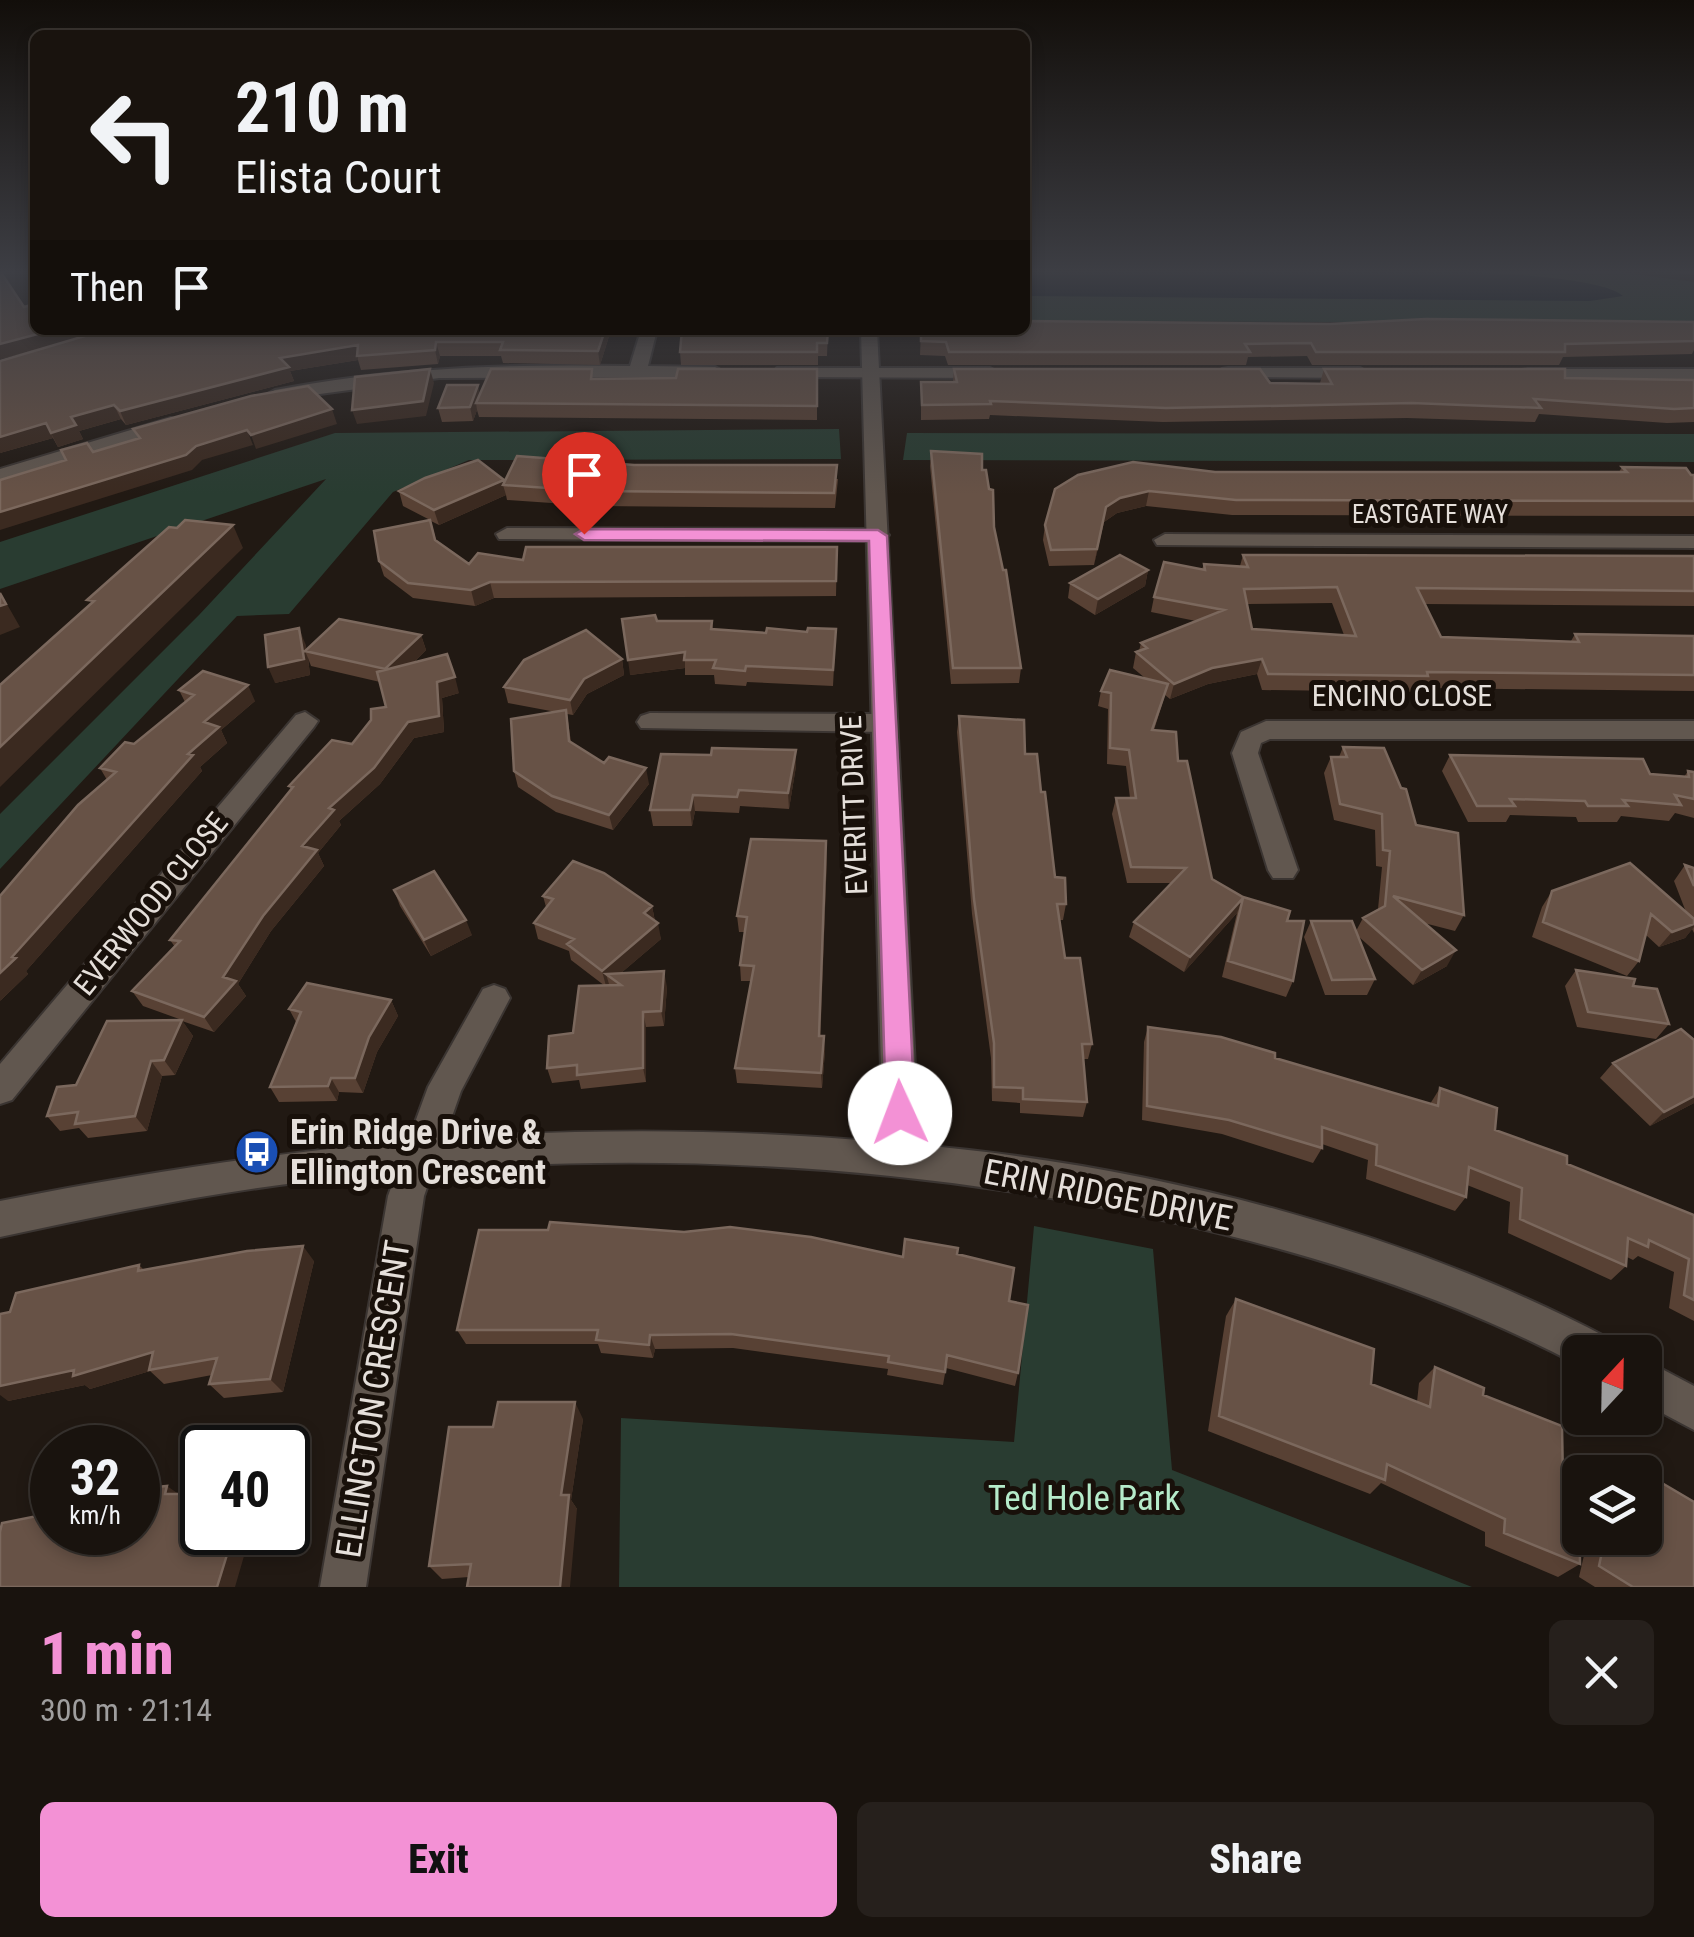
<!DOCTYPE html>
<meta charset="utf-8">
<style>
:root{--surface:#19130e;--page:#26201c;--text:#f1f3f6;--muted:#9f9e9e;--line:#37322e;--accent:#f391d5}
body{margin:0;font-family:"Roboto Condensed",sans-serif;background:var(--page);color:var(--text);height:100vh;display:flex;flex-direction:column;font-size:38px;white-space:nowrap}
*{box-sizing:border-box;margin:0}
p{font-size:32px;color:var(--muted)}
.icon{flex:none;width:55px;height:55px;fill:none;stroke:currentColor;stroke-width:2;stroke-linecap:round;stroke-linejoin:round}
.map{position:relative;height:1587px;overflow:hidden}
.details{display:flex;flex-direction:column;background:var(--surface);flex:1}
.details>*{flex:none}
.top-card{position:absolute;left:30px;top:30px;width:1000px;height:305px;border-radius:15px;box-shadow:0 5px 15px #0003,0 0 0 2px var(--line);background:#19130e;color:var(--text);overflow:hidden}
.needle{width:65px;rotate:22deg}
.fabs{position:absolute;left:1562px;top:1335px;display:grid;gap:20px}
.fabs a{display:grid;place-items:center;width:100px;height:100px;border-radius:15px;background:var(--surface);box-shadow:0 5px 15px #0003,0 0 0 2px var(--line);font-size:50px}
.speed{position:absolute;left:30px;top:1425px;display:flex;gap:20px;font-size:50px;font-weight:700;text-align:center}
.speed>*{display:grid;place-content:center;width:130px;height:130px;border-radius:50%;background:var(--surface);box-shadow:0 5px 15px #0003,0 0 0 2px var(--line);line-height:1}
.speed small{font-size:25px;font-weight:400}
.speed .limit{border:5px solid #111;border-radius:15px;background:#fff;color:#111}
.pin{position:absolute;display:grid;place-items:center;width:85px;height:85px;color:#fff;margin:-102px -42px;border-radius:50% 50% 50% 0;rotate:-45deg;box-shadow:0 0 10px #0007}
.pin .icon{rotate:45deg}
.me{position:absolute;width:110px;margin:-55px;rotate:358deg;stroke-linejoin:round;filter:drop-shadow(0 0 8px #0008)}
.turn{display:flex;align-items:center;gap:35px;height:210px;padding:0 40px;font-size:45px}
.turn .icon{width:130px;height:130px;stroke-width:2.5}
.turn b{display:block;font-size:70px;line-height:85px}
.then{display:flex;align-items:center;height:95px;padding:0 40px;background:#0003;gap:20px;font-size:38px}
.round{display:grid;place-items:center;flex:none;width:105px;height:105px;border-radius:15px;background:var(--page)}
.head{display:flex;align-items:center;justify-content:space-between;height:170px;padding:0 40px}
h1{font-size:60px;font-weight:800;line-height:75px;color:var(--accent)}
.primary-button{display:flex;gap:20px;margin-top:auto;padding:20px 40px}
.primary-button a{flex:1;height:115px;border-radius:15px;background:var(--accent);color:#111;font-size:40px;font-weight:800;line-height:115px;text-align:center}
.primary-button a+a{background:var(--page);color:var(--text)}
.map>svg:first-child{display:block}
.green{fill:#293c31}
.water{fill:#000d1c}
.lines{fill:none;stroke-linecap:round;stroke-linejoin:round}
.minor-casing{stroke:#3b3532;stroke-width:4}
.tertiary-casing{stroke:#3b3532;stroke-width:4}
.minor{fill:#61574f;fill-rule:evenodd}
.tertiary{fill:#61574f;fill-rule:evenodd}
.wall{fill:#584134;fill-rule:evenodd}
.shaded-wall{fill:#3b2a20}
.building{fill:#675246;stroke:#7b685d;stroke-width:2.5;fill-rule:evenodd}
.route{fill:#f391d5;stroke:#9e5e8a;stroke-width:2.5}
.labels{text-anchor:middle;stroke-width:10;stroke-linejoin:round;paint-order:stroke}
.far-street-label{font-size:25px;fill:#e5dfda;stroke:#18100a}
.street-label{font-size:30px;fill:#e5dfda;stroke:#18100a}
.near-poi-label{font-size:35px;font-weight:bold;fill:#e5dfda;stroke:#18100a;text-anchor:start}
.near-street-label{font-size:35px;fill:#e5dfda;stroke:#18100a}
.near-park-label{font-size:35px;fill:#b5ebca;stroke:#18100a}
</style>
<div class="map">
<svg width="1694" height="1587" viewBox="0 0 1694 1587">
<rect width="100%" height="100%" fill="#211913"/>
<!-- green -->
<path class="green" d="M1025,271H1612L1694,282V323L1025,321Z
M839,429L841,459L469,460L393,492L289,614L237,616L0,869V814L199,615L326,479L0,589V542L335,433Z
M907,433L1694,434V462L903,460Z
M1034,1226L1153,1249L1172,1470L1472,1587H619L621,1418L1014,1442Z"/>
<!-- water -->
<path class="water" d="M1025,271C1112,271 1580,256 1623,296L1590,301L1027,296Z"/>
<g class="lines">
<defs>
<path id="minor" d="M641,330H657L648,366L715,367L724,372L715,377L439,378L275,400L266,395L275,390C393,367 510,364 630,366Z
M777,368H990L999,373L990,378L783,377L774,372Z
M1228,368H1360L1369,373L1360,378L1222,377V369Z
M1528,369H1694V379L1522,378V370Z
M171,418L180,424L178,428L0,481V469Z
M507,528L878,529L889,535L878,541L499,539L496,534Z
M1165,534L1694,536V548L1157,545L1154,540Z
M305,712L318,721L314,727L12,1100L0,1104V1064L296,715Z
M650,713L883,714L896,723L883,732L641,728L637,722L641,716Z
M1266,721H1694V739H1270L1261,743L1258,753L1298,870L1293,878H1273L1268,870L1232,753L1241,732Z
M494,985L505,989L510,998L461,1091L424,1196L366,1587H320L388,1196L428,1087L483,989Z"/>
<path id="tertiary" d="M861,330H877L919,1145C1150,1165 1403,1230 1608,1338L1614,1352H1580V1366C1452,1298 1317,1255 1176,1223C892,1158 600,1148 312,1181C207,1193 103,1215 0,1237V1201C302,1141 575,1115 883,1142Z
M1645,1360L1694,1386V1430L1645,1404Z"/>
</defs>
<!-- minor casing -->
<use href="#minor" class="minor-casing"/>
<!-- tertiary casing -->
<use href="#tertiary" class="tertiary-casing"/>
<!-- minor -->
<use href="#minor" class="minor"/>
<!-- tertiary -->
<use href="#tertiary" class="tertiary"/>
</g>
<!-- wall -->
<path class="wall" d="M1668,271H1694V275Z
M1694,322V350L1692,354L1563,357L1559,365H1312L1307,356L1248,357L1246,365H948L945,356L920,355L921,330L1330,324Z
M35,330H611L600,365L503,363L501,356H440L438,364L361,370L358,360L290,371L294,381L126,425L121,419L79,431L83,439L58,447L53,438L0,453L58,344L0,359Z
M828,330L827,356H818V365H681L680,352L737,333Z
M817,369V420L479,417L477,410L473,421L442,422L438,408L593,379L676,378Z
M954,369L1270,383H1320L1324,369L1565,378L1694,380V422L1667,423L1539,414L1535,422L1407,418L1163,422L990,415L989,419L921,420V382H953Z
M931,451L994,527L1021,668L1019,683L951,684L930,466Z
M634,465L838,479L835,508L595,506L507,500L506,495L439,525L431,521L436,540L469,564L837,547L836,596L494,598L475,606L413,598L384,576L379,561L430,520L403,506L399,491L505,482Z
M1622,467L1694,475V516L1232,515L1146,506L1117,513L1104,522L1094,565L1049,566L1043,540L1045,525L1055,489L1215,472H1619Z
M1243,555L1694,556V606L1425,604L1441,637L1571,641L1575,634L1694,636V691L1423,688L1421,692L1262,690L1257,674L1208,684L1170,699L1165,695L1154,730L1178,761L1212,879L1287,921L1293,981L1286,997L1222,977L1237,913L1184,972L1129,937L1134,922L1171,883H1127L1112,814L1116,798H1130L1126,766L1107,764L1108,709L1098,706L1101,691L1145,678L1133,668L1136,652L1139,651L1141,643L1196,621L1151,612L1154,597L1202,569L1204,564L1240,566ZM1332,603L1344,635L1252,629L1247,604Z
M1148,570L1145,586L1095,615L1068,598L1070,583Z
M657,621H712L713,629L766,633L807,632L836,629L833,686L747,682L746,686L715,684L714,675H685V668L630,675Z
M421,635L426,650L413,663L459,693L442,698L444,732L414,738L380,784L339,821L341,825L318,853L324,866L271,931L238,984L246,996L214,1032L182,1021L193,1036L175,1075L162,1076L147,1131L88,1138L79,1128L60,1131L47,1116L76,1085L182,1020L143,1006L132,991L175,947L170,940L291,790L289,786L352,744L386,707L380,682L311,666L308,658L310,675L275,683L305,643L306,649Z
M622,659L624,675L587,694L573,715L567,714L571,742L604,763L649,784L613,830L556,812L518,787L514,771L556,712L508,703L504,687Z
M179,690L255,701L221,730L227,743L200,767L202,771L26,971L28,974L0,1001L107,780L100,768L134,744L185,702Z
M959,716L1025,754L1041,792L1055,877L1066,904L1063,920H1059L1065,958L1092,1044L1088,1059H1083L1087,1102L1083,1117L1020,1113V1103L992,1101L991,1058L972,914L957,732Z
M1343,747L1416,825L1464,915L1455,931L1424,923L1447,966L1413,985L1358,936L1375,979L1367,995H1325L1304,937L1311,921L1356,931L1363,918L1378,909L1382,867L1376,866L1375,830L1334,820L1324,773L1331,757H1339Z
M796,750V766L789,809L740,806L739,813L695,811L692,826H653L650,810L711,755Z
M1450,755L1684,777L1688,771L1694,772V818L1675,813L1669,821L1621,816L1617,822H1578L1576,817L1510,815L1506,822H1468L1442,771Z
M827,857L820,1036L825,1051L822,1088L737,1083L735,1068L751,981H741L740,965L745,932H739L737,916Z
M1685,865L1694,868V933L1692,929L1685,938L1659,947L1646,935L1639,961L1627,976L1532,937L1542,907L1552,891L1686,912L1674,881Z
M394,890L472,935L431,956L400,906Z
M543,896L652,906L655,921L661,939L621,973L667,987L664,1026L646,1027V1082L581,1089L579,1080L552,1083L547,1068L605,986L571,960L569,951L538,939L534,923L546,907Z
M1576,970L1633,986L1669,1024L1656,1039L1577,1027L1565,986Z
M391,1000L398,1016L377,1052L363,1093L339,1092L337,1101L279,1102L270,1087L296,1022L289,1009Z
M1148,1027L1275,1058L1430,1104L1440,1088L1495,1130L1567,1164L1694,1215V1321L1669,1308L1674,1272L1638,1256L1633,1260L1627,1257L1626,1266L1611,1280L1508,1233L1510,1202L1467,1185L1466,1197L1455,1211L1366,1179L1368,1160L1322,1144V1148L1313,1163L1222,1134L1142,1120L1144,1042Z
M1613,1063L1694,1103L1650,1126L1600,1078Z
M957,1254L1009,1301L1018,1373L1015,1386L946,1368L943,1385L887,1375L888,1369L733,1348L655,1349L653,1358L601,1353L598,1344H466L457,1330L903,1257Z
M314,1261L283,1392L224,1398L209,1384L212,1375L164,1384L150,1371L90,1389L85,1385L8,1401L10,1312L139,1265L144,1270Z
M1236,1299L1371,1384L1417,1402L1419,1383L1435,1367L1483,1395L1563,1481L1580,1564L1558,1577L1485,1546V1532L1381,1483L1370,1494L1208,1431L1226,1316Z
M583,1419L571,1500L577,1509L469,1577L442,1579L429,1566L493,1427Z
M1622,1459L1644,1472H1602Z
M1588,1538H1645L1694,1587H1595L1579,1577Z"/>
<!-- shaded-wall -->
<path class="shaded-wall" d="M53,330H111L0,359V344Z
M605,330H611L600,365L598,351Z
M436,342L440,356L438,364L435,350Z
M358,345V360L290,371L294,381L126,425L120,411L280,358Z
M430,369L434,383L426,416L357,424L352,410Z
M478,385L481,399L476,403L477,410L473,421L470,407Z
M114,405L121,419L79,431L83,439L58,447L51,433L71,417Z
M332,409L337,424L256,449L251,435Z
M46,423L53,438L0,453V437Z
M247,430L253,445L202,460L192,470L0,530V512L196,446Z
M504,480L506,485H503L506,495L439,525L434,510Z
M1149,491L1146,506L1117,513L1104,522L1094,565L1106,507L1120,498Z
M233,525L243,548L0,787V747Z
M1148,570L1145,586L1095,615L1098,599Z
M490,582L494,598L475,606L471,590Z
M0,592L20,627L0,635Z
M299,628L305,643L307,651H305L308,658L310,675L275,683L268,667Z
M421,635L426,650L391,685L385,669Z
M685,652V668L630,675L628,660Z
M622,659L624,675L587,694L573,715L570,700L584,679Z
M1262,659L1257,674L1208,684L1170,699L1174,684L1212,668Z
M455,677L459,693L442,698L444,732L414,738L380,784L339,821L341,825L318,853L324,866L271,931L238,984L246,996L214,1032L204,1017L223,977L302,846L329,808L437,682Z
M248,685L255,701L221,730L227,743L200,767L202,771L26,971L28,974L0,1001V973L12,957L188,754L204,722Z
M796,750V766L789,809L788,793Z
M646,768L649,784L613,830L609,815Z
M693,795L695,811L692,826L690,810Z
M826,841L827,857L820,1051L819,1036Z
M1243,898L1237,913L1184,972L1190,957Z
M652,906L655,922L644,913Z
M466,920L472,935L431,956L424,940Z
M658,923L661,939L614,979L606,974L609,984L606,986L602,971Z
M1694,924V927L1685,938L1659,947L1672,932Z
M1456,950L1447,966L1413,985L1422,970Z
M664,971L667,987L664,1026L661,1011Z
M391,1000L398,1016L377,1052L363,1093L355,1078L369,1037Z
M643,1012L646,1027V1082L643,1068Z
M182,1020L193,1036L175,1075L164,1060Z
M824,1036L825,1051L822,1088L821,1073Z
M151,1061L162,1076L147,1131L135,1116Z
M331,1078L339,1092L337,1101L328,1086Z
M1694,1096V1103L1650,1126L1664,1112Z
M303,1246L314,1261L283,1392L270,1379Z
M650,1335L655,1349L653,1358L649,1345Z
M153,1352L150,1371L90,1389L85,1385L8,1401L0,1395V1386Z
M575,1402L583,1419L571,1500L577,1509L570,1587H560L561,1495Z
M167,1486L183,1497L165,1494Z
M234,1532H251L235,1587H217Z"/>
<!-- building -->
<path class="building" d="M0,271L24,307L35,304V330H53L0,344Z
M1426,319L1694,322V341L1565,344V352H1316L1311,343L1245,344L1250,352H949L946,342L921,341V330H1025V321L1330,324Z
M105,330H605L598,351L500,350L503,342H436L435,350L357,356L358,345L280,358L289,367L120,411L114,405L71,417L76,425L51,433L46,423L0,437V361Z
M682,330H735V333L780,332V330H828L827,343H817V352H680Z
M430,369L423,401L352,410L355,377Z
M491,369H592L591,379L676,378L678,369H817V406L476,403Z
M954,369H1260L1270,383L1332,384L1324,369H1565V378L1694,380V408L1674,409L1534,399L1541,408L1412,403L1166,408L990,401L991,404L922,405L921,382H957Z
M447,385H478L470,407L438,408Z
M308,386L332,409L251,435L247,430L196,446L186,455L0,512V480L66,460L61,450L87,443L93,452L140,438L133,429L251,396Z
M931,451L982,454V470H986L989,489L993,490L994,527L1003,570H1006L1021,668H953Z
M517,456L634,465H837L834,493L592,491L503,485Z
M478,460L504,480L434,510L399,491L425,478Z
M1133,462L1215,472H1627L1622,467L1686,468L1691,475H1694V501L1236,500L1149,491L1120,498L1106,507L1097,549L1051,550L1045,525L1055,489L1078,475Z
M185,520L233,525L0,747V685L94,601L87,600L169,527L177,528Z
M430,520L435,540L469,564L478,553L523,560L526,547H837L836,581L490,582L471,590L408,583L379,561L374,531Z
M1120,555L1148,570L1098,599L1070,583Z
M1243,555L1694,556V591L1417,588L1441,637L1579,642L1575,634L1694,636V675L1427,672L1428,676L1268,674L1262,659L1212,668L1174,684L1136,652L1147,648L1141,643L1224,610L1154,597L1164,562L1205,570L1204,564L1248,567ZM1337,587L1356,636L1252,629L1244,589Z
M0,593L6,604L0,606Z
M655,615L657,621H712L711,629L766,633L767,628L807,632L808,628L836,629L833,670L746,666L745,671L713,668L716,660H684L685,652L628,660L622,619Z
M339,619L421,635L385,669L305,651Z
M299,628L304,659L268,667L265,635Z
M586,630L622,659L584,679L570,700L504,687L524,660Z
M447,654L455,677L437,682L439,716L408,722L374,768L329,808L334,810L302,846L317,850L263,916L223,977L236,981L204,1017L132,991L180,941L170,940L293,787L289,786L332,740L352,744L371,720V709L386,707L377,672Z
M1110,670L1168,684L1152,730L1176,732L1178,761H1187L1212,879L1243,897L1290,911L1287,921H1304L1293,981L1228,961L1243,898L1190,957L1134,922L1186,868L1131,867L1116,798H1136L1129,750L1110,748L1111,693L1101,691Z
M203,671L248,685L204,722L219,727L188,754L193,755L12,957L16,958L0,973V896L78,805L116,772L100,768L125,742L134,744L194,695L179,690Z
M566,710L569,741L604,763L609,757L646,768L609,815L552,796L514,771L511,719Z
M959,716L1024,720L1025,754H1037L1041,792H1045L1055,877L1065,878L1066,904H1057L1065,958H1080L1092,1044H1082L1087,1102L1023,1099V1088L994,1087V1043L974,899Z
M1343,747L1384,748L1401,788L1406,789L1416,825L1458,833L1464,915L1393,896L1456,950L1422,970L1363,918L1385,906L1390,851L1383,850L1382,814L1340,804L1331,757H1347Z
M712,748L796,750L788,793L739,790L737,797L693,795L690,810H650L661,754L711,755Z
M1450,755L1643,759L1650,774L1689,777L1688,771L1694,772V799L1675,795L1681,805L1623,800L1628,806H1588L1585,801L1510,799L1515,806H1477Z
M751,839L826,841L819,1036H824L821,1073L735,1068L754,966L740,965L747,917L737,916Z
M573,861L604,873L652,906L644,913L658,923L602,971L567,944L574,939L534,923L553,899L543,896Z
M1630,863L1694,919V924L1672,932L1651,914L1639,961L1543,922L1552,891Z
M1685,865L1694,868V886Z
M434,871L466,920L424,940L394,890Z
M1311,921H1352L1375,979L1332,980Z
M1576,970L1635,979L1633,986L1657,989L1669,1024L1588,1012Z
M664,971L661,1011L643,1012V1068L577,1075V1065L547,1068L549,1036L573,1033L579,986L621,985L606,974Z
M307,983L391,1000L369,1037L355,1078H331L328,1086L270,1087L301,1012L289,1009Z
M182,1020L164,1060L151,1061L135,1116L75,1124L78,1112L47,1116L57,1087L76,1085L107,1021Z
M1148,1027L1221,1037L1275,1053V1058L1438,1106L1440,1088L1497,1108L1495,1130L1567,1156V1164L1694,1215V1300L1684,1295L1689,1259L1649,1240L1648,1247L1628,1238L1626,1266L1520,1219L1522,1188L1469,1167L1466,1197L1376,1165L1377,1145L1322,1127V1148L1229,1120L1147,1106Z
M1681,1029L1694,1040V1096L1664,1112L1613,1063Z
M550,1222L684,1232L730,1227L811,1237L903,1257L905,1239L958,1248L957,1254L1014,1268L1009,1301L1028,1305L1018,1373L947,1355L945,1372L888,1362L889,1356L731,1334L650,1335L649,1345L596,1340L598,1330H457L479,1230H548Z
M303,1246L270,1379L209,1384L217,1358L149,1370L153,1352L73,1376L74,1370L0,1386V1314L10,1312L16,1293L139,1265L138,1271L247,1251Z
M1236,1299L1374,1349L1371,1384L1430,1407L1435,1367L1484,1388L1483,1395L1562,1426L1563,1481L1579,1488L1580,1564L1504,1533L1505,1519L1387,1464L1385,1480L1219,1416Z
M498,1402H575L561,1495H569L560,1587H467L471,1564L429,1566L449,1427H493Z
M1622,1459L1644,1472H1619Z
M1645,1473L1694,1502V1587H1633L1599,1566L1605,1538H1645Z
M167,1486L165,1494H202V1532H234L217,1587H0V1532L2,1523L52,1513V1532H138V1489Z"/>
<!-- sky -->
<linearGradient id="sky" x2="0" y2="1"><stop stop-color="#120e0a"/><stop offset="0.55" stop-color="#3d3e44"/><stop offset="1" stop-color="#3d3e44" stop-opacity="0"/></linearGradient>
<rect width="1694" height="494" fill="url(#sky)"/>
<!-- route -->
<path class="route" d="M878,530L887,536L915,1113L910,1122L900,1126L890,1122L886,1113L869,541L584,540L575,534L584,529Z"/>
<!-- icons -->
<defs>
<symbol id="bus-disc" viewBox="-11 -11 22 22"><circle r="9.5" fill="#1a4fb4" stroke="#18100a"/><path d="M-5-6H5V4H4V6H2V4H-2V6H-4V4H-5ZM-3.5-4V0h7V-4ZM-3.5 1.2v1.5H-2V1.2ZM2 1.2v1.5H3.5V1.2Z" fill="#fff"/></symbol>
</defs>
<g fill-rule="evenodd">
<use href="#bus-disc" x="232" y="1127" width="50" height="50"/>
</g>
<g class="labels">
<!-- far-street labels -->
<g class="far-street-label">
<text x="1430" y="523">EASTGATE WAY</text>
</g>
<!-- street labels -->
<g class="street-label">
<text x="1402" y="706">ENCINO CLOSE</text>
<text transform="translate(854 805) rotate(-92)" y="10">EVERITT DRIVE</text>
<text transform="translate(151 904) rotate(-51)" y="10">EVERWOOD CLOSE</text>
</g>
<!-- near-poi labels -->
<g class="near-poi-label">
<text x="290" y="1144">Erin Ridge Drive &amp;<tspan x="290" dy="40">Ellington Crescent</tspan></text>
</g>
<!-- near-street labels -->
<g class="near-street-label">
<text transform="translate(1108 1195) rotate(11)" y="12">ERIN RIDGE DRIVE</text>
<text transform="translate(373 1399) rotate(-81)" y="12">ELLINGTON CRESCENT</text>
</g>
<!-- near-park labels -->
<g class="near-park-label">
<text x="1084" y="1510">Ted Hole Park</text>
</g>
</g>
</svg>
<div class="fabs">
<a><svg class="needle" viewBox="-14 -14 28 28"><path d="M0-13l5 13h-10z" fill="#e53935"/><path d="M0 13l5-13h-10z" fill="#9f9e9e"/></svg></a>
<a><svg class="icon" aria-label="layers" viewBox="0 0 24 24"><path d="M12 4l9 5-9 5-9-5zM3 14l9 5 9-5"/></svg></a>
</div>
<div class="speed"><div>32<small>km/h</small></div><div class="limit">40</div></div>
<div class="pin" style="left:584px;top:534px;background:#d93025"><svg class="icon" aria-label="arrive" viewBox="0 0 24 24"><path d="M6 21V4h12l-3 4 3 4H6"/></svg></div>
<svg class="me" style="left:900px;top:1113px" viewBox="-20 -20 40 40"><circle r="19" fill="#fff"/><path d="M0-13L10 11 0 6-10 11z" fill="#f391d5"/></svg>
<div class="top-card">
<div class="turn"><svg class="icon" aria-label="left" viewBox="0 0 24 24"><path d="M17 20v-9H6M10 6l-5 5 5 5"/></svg><div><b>210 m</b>Elista Court</div></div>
<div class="then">Then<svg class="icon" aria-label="arrive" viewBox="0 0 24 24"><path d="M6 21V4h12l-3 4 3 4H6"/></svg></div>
</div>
</div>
<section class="details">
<div class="head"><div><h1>1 min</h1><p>300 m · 21:14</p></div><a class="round"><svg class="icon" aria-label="close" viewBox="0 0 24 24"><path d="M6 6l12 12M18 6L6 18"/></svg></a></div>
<div class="primary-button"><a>Exit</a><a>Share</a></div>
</section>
